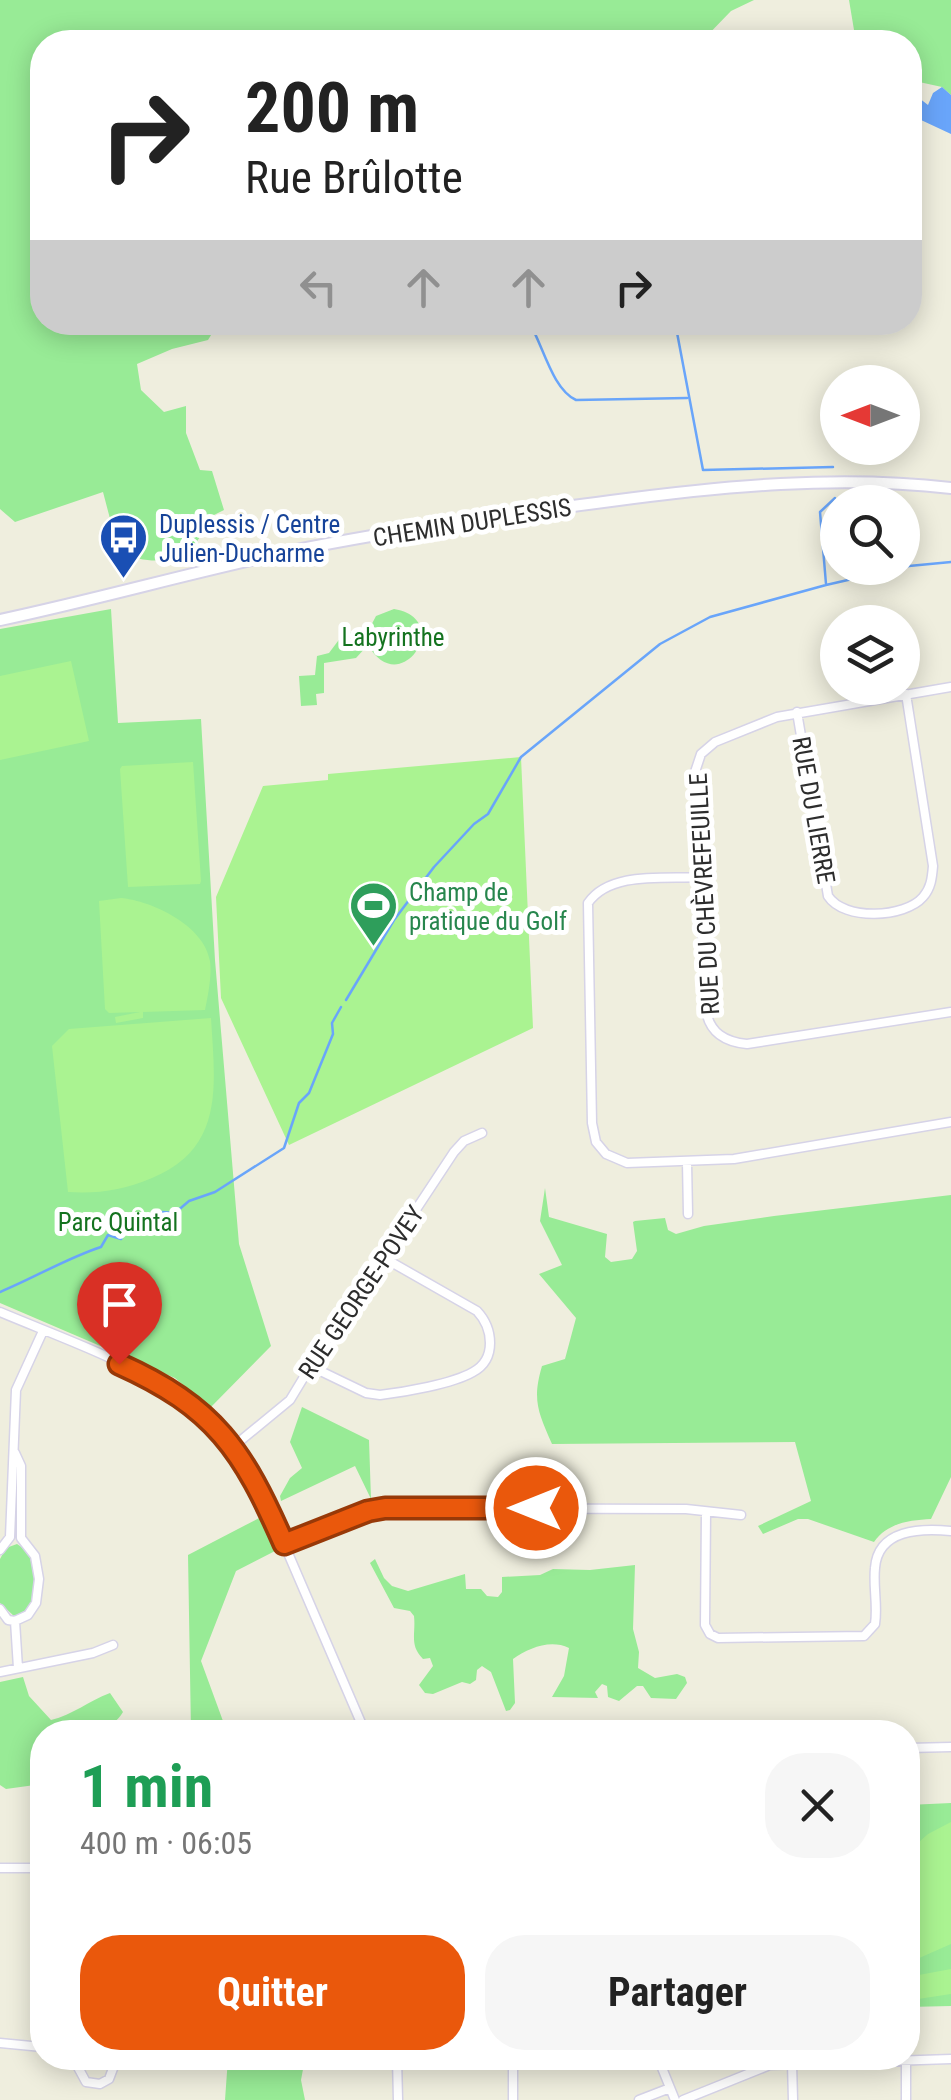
<!DOCTYPE html>
<html lang="fr">
<meta charset="utf-8">
<style>
:root{--surface:#fff;--page:#f6f6f6;--text:#222;--muted:#767676;--accent:#ea580c}
body{margin:0;font-family:"Roboto Condensed",sans-serif;background:var(--page);color:var(--text);height:100vh;display:flex;flex-direction:column;font-size:38px;white-space:nowrap}
*{box-sizing:border-box;margin:0}
p{font-size:32px;color:var(--muted)}
.icon{flex:none;width:55px;height:55px;fill:none;stroke:currentColor;stroke-width:2;stroke-linecap:round;stroke-linejoin:round}
.map{position:relative;flex:1;overflow:hidden}
.sheet{position:absolute;left:30px;top:1720px;width:890px;height:350px;display:flex;flex-direction:column;background:var(--surface);border-radius:40px;box-shadow:0 5px 25px #0003}
.sheet>*{flex:none}
.banner{position:absolute;left:30px;top:30px;width:892px;height:305px;border-radius:40px;box-shadow:0 5px 25px #0003;background:#fff;color:var(--text);overflow:hidden}
.needle{width:65px;rotate:270deg}
.tools{position:absolute;left:820px;top:365px;display:grid;gap:20px}
.tools a{display:grid;place-items:center;width:100px;height:100px;border-radius:50%;background:var(--surface);box-shadow:0 5px 25px #0003;font-size:50px}
.pin{position:absolute;display:grid;place-items:center;width:85px;height:85px;color:#fff;margin:-102px -42px;border-radius:50% 50% 50% 0;rotate:-45deg;box-shadow:0 0 10px #0007}
.pin .icon{rotate:45deg}
.me{position:absolute;width:110px;margin:-55px;rotate:270deg;stroke-linejoin:round;filter:drop-shadow(0 0 8px #0008)}
.turn{display:flex;align-items:center;gap:35px;height:210px;padding:0 50px;font-size:45px}
.turn .icon{width:130px;height:130px;stroke-width:2.5}
.turn b{display:block;font-size:70px;line-height:85px}
.lanes{display:flex;align-items:center;height:95px;padding:0 50px;background:#0003;justify-content:center;gap:50px;direction:ltr}
.lanes .off{opacity:.35}
.round{display:grid;place-items:center;flex:none;width:105px;height:105px;border-radius:40px;background:var(--page)}
.headline{display:flex;align-items:center;justify-content:space-between;height:170px;padding:0 50px}
h1{font-size:60px;font-weight:700;line-height:75px;color:#1e9e55}
.cta{display:flex;gap:20px;margin-top:auto;padding:20px 50px}
.cta a{flex:1;height:115px;border-radius:40px;background:var(--accent);color:#fff;font-size:40px;font-weight:700;line-height:115px;text-align:center}
.cta a+a{background:var(--page);color:var(--text)}
.map>svg:first-child{display:block}
.green{fill:#98eb96}
.pitch{fill:#aaf391}
.water{fill:#69a5fa}
.lines{fill:none;stroke-linecap:round;stroke-linejoin:round}
.stream{stroke:#69a5fa;stroke-width:2.5}
.street-casing{stroke:#d6d3e7;stroke-width:11}
.secondary-casing{stroke:#d6d3e7;stroke-width:14}
.street{stroke:#fff;stroke-width:8}
.secondary{stroke:#fff;stroke-width:10}
.route-casing{stroke:#983908;stroke-width:25}
.route{stroke:#ea580c;stroke-width:18}
.labels{text-anchor:middle;stroke-width:10;stroke-linejoin:round;paint-order:stroke}
.street-label{font-size:25px;fill:#2d2d2d;stroke:#fff}
.transit-label{font-size:25px;fill:#164399;stroke:#fff;text-anchor:start}
.park-label{font-size:25px;fill:#14731f;stroke:#fff}
.leisure-label{font-size:25px;fill:#27864d;stroke:#fff;text-anchor:start}
</style>
<div class="map">
<svg width="951" height="2100" viewBox="0 0 951 2100">
<rect width="100%" height="100%" fill="#efeede"/>
<!-- green -->
<path class="green" d="M0,0H754L731,11L701,42H42V322L224,323L216,327L208,340L172,349L137,364L141,390L164,412L186,406V433L200,470L212,471L224,510L210,517C193,563 161,568 119,553L103,492L15,522L0,509Z
M849,0H951V95L942,87L910,80V42H856Z
M111,609L118,723L201,719L215,960L239,1244L271,1346L210,1408L175,1378L0,1303V629Z
M394,609C455,619 400,701 368,645L356,658L324,663V693L316,694L317,705L301,706L299,676L315,675L317,656L329,653L344,633L352,632L364,639L376,616Z
M545,1188L549,1217L607,1234L605,1257L611,1262L632,1259L637,1251L633,1222L635,1221L665,1218L668,1230L676,1234L704,1226L774,1216L951,1195V1477L931,1519C910,1520 887,1523 874,1542L808,1519H798L763,1534L758,1526L811,1501L795,1442L552,1444C538,1412 532,1400 542,1366L565,1359L576,1318L539,1274L562,1265L540,1221Z
M302,1407L369,1440L371,1499L355,1466L281,1501L280,1496L290,1478L302,1468L290,1442Z
M263,1516L277,1550L236,1571L201,1661L227,1732H191L188,1555Z
M17,1544L29,1552L36,1586L29,1608L15,1617L0,1603V1559L6,1548Z
M375,1559L384,1578L392,1586L408,1591L465,1574L466,1589H481L487,1596L498,1597L502,1592V1577L540,1575L553,1569L590,1570L635,1565L633,1629L639,1652L638,1668L655,1678L677,1674L685,1677L687,1683L676,1699L651,1698L643,1686H637L619,1701L608,1697L607,1686L602,1684L595,1692L598,1698L552,1697L564,1676L569,1648C550,1639 529,1648 513,1659L515,1703L510,1710L506,1711L491,1672L482,1666L477,1670L476,1680L470,1684L462,1682L433,1694L425,1693L419,1685L433,1666L430,1658L423,1659C409,1645 416,1634 414,1616L410,1611L394,1608L370,1563Z
M23,1677L29,1696L51,1720C73,1715 88,1701 110,1693L123,1712C106,1740 72,1732 42,1732V1784L6,1789L0,1785V1682Z
M951,1803V2006L908,2007V1805Z
M228,2058H298L304,2064L301,2080L305,2100H225Z"/>
<!-- pitch -->
<path class="pitch" d="M71,661L89,741L0,760V676Z
M521,757L533,1028L289,1145L221,998L216,897L263,786L328,780V774Z
M193,762L201,881L200,884L128,887L120,769L122,766Z
M121,898C152,901 204,925 210,961C212,976 208,995 205,1010L143,1012V1018L116,1023L115,1017L140,1012L109,1013L105,1009L99,901Z
M211,1018C215,1085 225,1148 152,1178C124,1190 98,1194 68,1192L52,1046L69,1029Z
M951,1822V1944L908,1963V1852L928,1834Z
M951,1969V1994L912,2000L908,1997V1977Z"/>
<!-- water -->
<path class="water" d="M942,87L951,95V134L921,120L910,119V91L928,105L933,93Z"/>
<g class="lines">
<!-- stream -->
<path class="stream" d="M529,322C543,345 552,389 576,400L687,398
M675,322L703,470L833,467
M826,584L820,512L835,498
M346,1000L394,920L434,867L474,824L488,814L521,757L660,644L710,617L826,585L909,566L951,562
M0,1292C34,1278 67,1258 101,1247L108,1235L121,1239L128,1227L153,1224L162,1212L175,1213L189,1201L215,1192L284,1148L299,1103L309,1093L333,1034L332,1023L341,1007"/>
<defs>
<path id="street" d="M951,687L777,717L715,742L701,754L695,772L706,1011C710,1033 725,1042 747,1044L951,1012
M797,712L828,896C844,921 905,918 923,897C931,888 932,878 933,866L906,694
M700,877C664,879 610,871 588,903L592,1123L596,1142L606,1154L627,1163L734,1159L951,1122
M687,1162L688,1214
M0,1312C107,1357 208,1385 263,1495L365,1732
M310,1366L366,1393L380,1395C405,1392 452,1384 473,1372C497,1359 493,1328 477,1311L384,1258
M234,1446L290,1400L344,1311L384,1258L454,1152L464,1141L482,1133
M706,1512L705,1625L710,1634L718,1638L864,1636L875,1624C878,1606 873,1587 875,1568C878,1529 921,1528 951,1531
M284,1543L368,1511L385,1508L686,1509L741,1515
M0,1550L10,1537L16,1390L43,1331
M0,1609L8,1620L15,1621L28,1615L36,1603L39,1579L35,1556L21,1538V1466L15,1453
M15,1621L18,1668
M0,1672L93,1653L113,1645
M908,1748L951,1747
M0,1868H42
M0,2043L42,2047
M73,2058L86,2082L100,2084L109,2079L117,2058
M397,2058L398,2100
M513,2058V2100
M658,2058L675,2100
M906,2060V2100
M792,2063L793,2100
M639,2100L670,2088
M683,2100L770,2065L951,2059"/>
<path id="secondary" d="M0,620C99,599 196,571 296,550C400,529 505,515 611,501C723,486 838,475 951,488"/>
</defs>
<!-- street casing -->
<use href="#street" class="street-casing"/>
<!-- secondary casing -->
<use href="#secondary" class="secondary-casing"/>
<!-- street -->
<use href="#street" class="street"/>
<!-- secondary -->
<use href="#secondary" class="secondary"/>
</g>
<g class="lines">
<defs>
<path id="route" d="M119,1364C215,1407 243,1450 284,1544L368,1511L385,1508H536"/>
</defs>
<!-- route casing -->
<use href="#route" class="route-casing"/>
<!-- route -->
<use href="#route" class="route"/>
</g>
<!-- icons -->
<defs>
<symbol id="bus-pin" viewBox="-11 -11 22 30"><path d="M0 17L-7.5 6A9.5 9.5 0 1 1 7.5 6Z" fill="#1a4fb4" stroke="#fff"/><path d="M-5-6H5V4H4V6H2V4H-2V6H-4V4H-5ZM-3.5-4V0h7V-4ZM-3.5 1.2v1.5H-2V1.2ZM2 1.2v1.5H3.5V1.2Z" fill="#fff"/></symbol>
<symbol id="stadium-pin" viewBox="-11 -11 22 30"><path d="M0 17L-7.5 6A9.5 9.5 0 1 1 7.5 6Z" fill="#2e9e5b" stroke="#fff"/><path d="M0-5a6.5 5 0 1 0 0 10a6.5 5 0 1 0 0-10ZM-3.5-1.8h7v3.6h-7Z" fill="#fff"/></symbol>
</defs>
<g fill-rule="evenodd">
<use href="#bus-pin" x="96" y="510" width="55" height="75"/>
<use href="#stadium-pin" x="346" y="878" width="55" height="75"/>
</g>
<g class="labels">
<!-- street labels -->
<g class="street-label">
<text transform="translate(472 522) rotate(-9)" y="9">CHEMIN DUPLESSIS</text>
<text transform="translate(814 810) rotate(80)" y="9">RUE DU LIERRE</text>
<text transform="translate(704 894) rotate(-93)" y="9">RUE DU CHÈVREFEUILLE</text>
<text transform="translate(361 1292) rotate(-56)" y="9">RUE GEORGE-POVEY</text>
</g>
<!-- transit labels -->
<g class="transit-label">
<text x="159" y="533">Duplessis / Centre<tspan x="159" dy="29">Julien-Ducharme</tspan></text>
</g>
<!-- park labels -->
<g class="park-label">
<text x="393" y="646">Labyrinthe</text>
<text x="118" y="1231">Parc Quintal</text>
</g>
<!-- leisure labels -->
<g class="leisure-label">
<text x="409" y="901">Champ de<tspan x="409" dy="29">pratique du Golf</tspan></text>
</g>
</g>
</svg>
<div class="tools">
<a><svg class="needle" viewBox="-14 -14 28 28"><path d="M0-13l5 13h-10z" fill="#e53935"/><path d="M0 13l5-13h-10z" fill="#767676"/></svg></a>
<a><svg class="icon" aria-label="search" viewBox="0 0 24 24"><circle cx="10" cy="10" r="6"/><path d="M15 15l6 6"/></svg></a>
<a><svg class="icon" aria-label="layers" viewBox="0 0 24 24"><path d="M12 4l9 5-9 5-9-5zM3 14l9 5 9-5"/></svg></a>
</div>
<div class="pin" style="left:119px;top:1364px;background:#d93025"><svg class="icon" aria-label="arrive" viewBox="0 0 24 24"><path d="M6 21V4h12l-3 4 3 4H6"/></svg></div>
<svg class="me" style="left:536px;top:1508px" viewBox="-20 -20 40 40"><circle r="17" fill="#ea580c" stroke="#fff" stroke-width="3"/><path d="M0-11L8 9 0 5-8 9z" fill="#fff"/></svg>
<div class="banner">
<div class="turn"><svg class="icon" aria-label="right" viewBox="0 0 24 24"><path d="M7 20v-9h11M14 6l5 5-5 5"/></svg><div><b>200 m</b>Rue Brûlotte</div></div>
<div class="lanes"><svg class="icon off" aria-label="left" viewBox="0 0 24 24"><path d="M17 20v-9H6M10 6l-5 5 5 5"/></svg><svg class="icon off" aria-label="ahead" viewBox="0 0 24 24"><path d="M12 20V5M6 11l6-6 6 6"/></svg><svg class="icon off" aria-label="ahead" viewBox="0 0 24 24"><path d="M12 20V5M6 11l6-6 6 6"/></svg><svg class="icon" aria-label="right" viewBox="0 0 24 24"><path d="M7 20v-9h11M14 6l5 5-5 5"/></svg></div>
</div>
<section class="sheet">
<div class="headline"><div><h1>1 min</h1><p>400 m · 06:05</p></div><a class="round"><svg class="icon" aria-label="close" viewBox="0 0 24 24"><path d="M6 6l12 12M18 6L6 18"/></svg></a></div>
<div class="cta"><a>Quitter</a><a>Partager</a></div>
</section>
</div>
